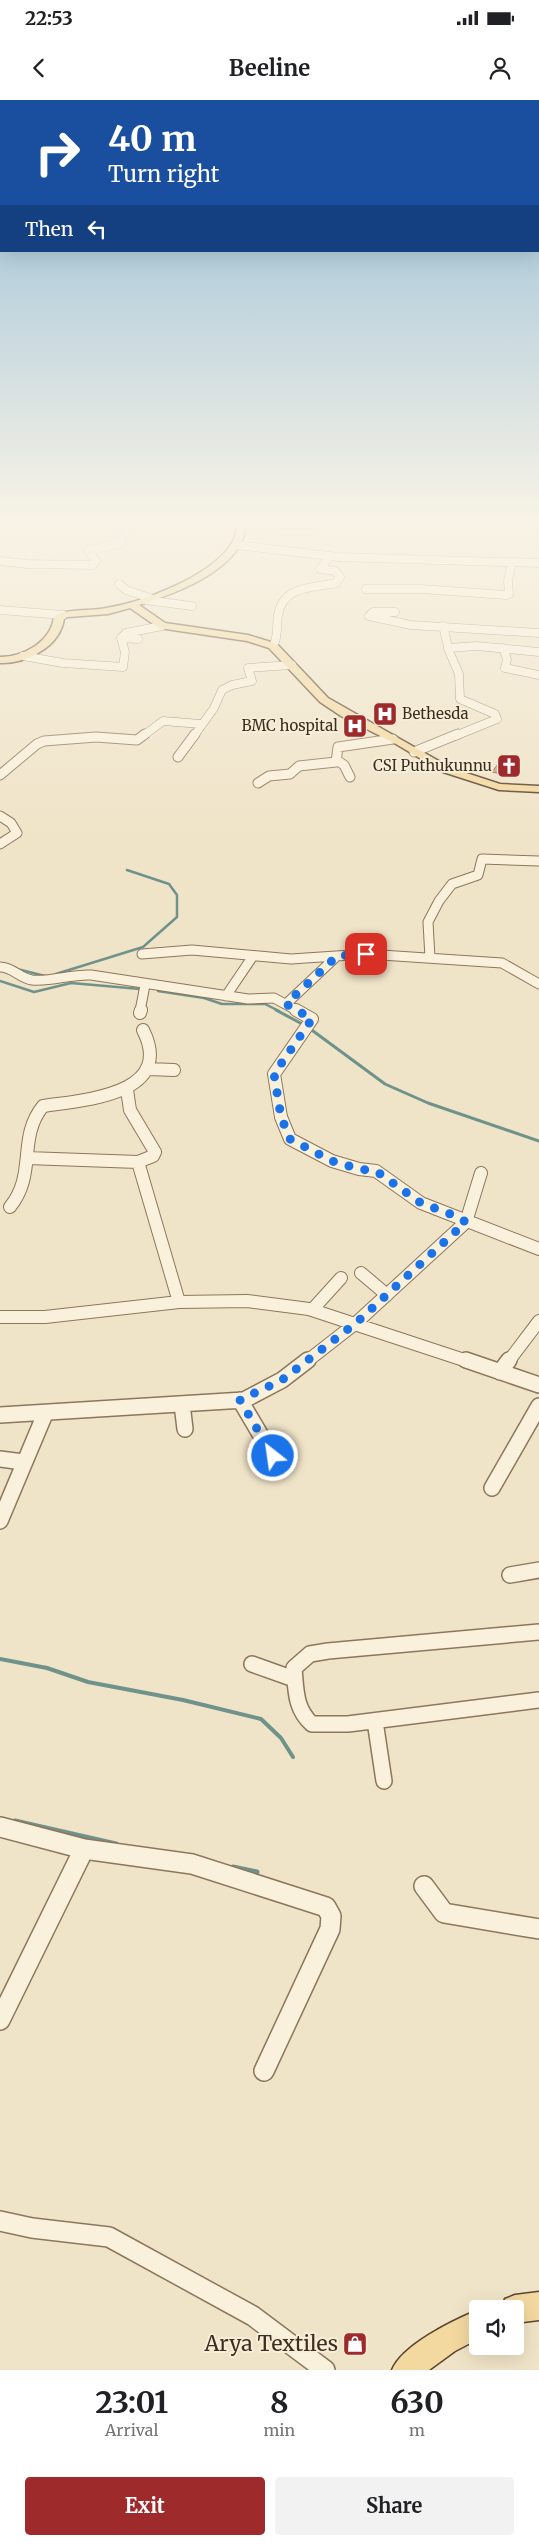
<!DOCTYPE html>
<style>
:root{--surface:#fff;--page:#f2f2f2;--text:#202124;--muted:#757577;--accent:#9e2a2b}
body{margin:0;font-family:Merriweather,serif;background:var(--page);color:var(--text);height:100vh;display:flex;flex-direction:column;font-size:19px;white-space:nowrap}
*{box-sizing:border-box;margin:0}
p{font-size:16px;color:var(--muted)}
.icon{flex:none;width:28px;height:28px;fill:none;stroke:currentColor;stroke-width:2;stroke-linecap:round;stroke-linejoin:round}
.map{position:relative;height:2270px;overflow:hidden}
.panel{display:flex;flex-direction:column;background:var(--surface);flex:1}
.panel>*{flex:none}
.top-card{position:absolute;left:0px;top:0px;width:540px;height:152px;box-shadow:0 5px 20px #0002;background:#1a4fa0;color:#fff;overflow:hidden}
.fabs{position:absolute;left:469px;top:2200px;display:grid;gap:10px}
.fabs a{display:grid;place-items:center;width:55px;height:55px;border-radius:5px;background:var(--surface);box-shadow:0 5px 20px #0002;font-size:25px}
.pin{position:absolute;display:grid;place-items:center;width:42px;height:42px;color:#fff;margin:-21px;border-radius:10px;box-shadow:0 2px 8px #0006}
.me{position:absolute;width:55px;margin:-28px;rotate:330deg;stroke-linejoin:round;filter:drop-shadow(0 0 4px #0008)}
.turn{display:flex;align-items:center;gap:18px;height:105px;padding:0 25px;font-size:22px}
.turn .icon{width:65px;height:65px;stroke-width:2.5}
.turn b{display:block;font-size:35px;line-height:42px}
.then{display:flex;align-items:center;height:48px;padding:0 25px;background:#0003;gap:10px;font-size:19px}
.eta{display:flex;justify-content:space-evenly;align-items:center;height:85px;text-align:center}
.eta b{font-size:30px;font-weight:700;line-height:35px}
.button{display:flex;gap:10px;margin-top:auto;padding:10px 25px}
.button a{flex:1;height:58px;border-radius:5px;background:var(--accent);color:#fff;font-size:20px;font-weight:700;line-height:58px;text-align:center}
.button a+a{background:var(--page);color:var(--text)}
.status{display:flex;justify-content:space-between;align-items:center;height:35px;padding:0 25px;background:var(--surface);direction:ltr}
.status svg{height:14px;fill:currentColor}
header{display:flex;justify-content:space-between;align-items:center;height:65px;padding:0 25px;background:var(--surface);font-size:22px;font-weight:700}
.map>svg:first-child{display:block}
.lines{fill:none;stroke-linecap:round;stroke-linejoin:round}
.stream-far3{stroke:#6f938a;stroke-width:2.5}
.stream-far2{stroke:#6f938a;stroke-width:3}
.stream-far1{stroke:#6f938a;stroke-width:4}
.stream{stroke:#6f938a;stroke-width:5}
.building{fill:#cf9f7d;stroke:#8d5f41}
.minor-far4-casing{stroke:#8d765c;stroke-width:9}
.minor-far3-casing{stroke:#8d765c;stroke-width:11}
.minor-far2-casing{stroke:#8d765c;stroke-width:14}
.minor-far1-casing{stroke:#8d765c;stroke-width:18}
.minor-casing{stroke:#8d765c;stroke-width:22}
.major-casing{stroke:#5b4430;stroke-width:3}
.minor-far4{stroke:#faf1dc;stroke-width:8}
.minor-far3{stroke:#faf1dc;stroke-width:9}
.minor-far2{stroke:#faf1dc;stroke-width:12}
.minor-far1{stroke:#faf1dc;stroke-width:15}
.minor{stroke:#faf1dc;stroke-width:19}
.major{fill:#f3d9a0;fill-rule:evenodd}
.route{stroke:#1a73e8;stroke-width:9;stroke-dasharray:0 16.2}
.labels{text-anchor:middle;stroke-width:4;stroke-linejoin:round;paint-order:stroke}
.far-poi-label{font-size:15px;fill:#3d2e20;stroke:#f7eed8;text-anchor:end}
.near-poi-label{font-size:21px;fill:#3d2e20;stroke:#f7eed8;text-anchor:end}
</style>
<div class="status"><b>22:53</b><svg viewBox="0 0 49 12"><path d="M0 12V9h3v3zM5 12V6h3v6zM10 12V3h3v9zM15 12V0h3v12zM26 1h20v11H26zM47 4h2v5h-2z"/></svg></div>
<header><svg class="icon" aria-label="back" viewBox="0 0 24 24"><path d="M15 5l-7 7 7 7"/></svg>Beeline<svg class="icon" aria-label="person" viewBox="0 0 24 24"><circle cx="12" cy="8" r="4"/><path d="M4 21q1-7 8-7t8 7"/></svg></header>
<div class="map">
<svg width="539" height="2270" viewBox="0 0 539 2270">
<rect width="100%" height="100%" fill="#f0e4c8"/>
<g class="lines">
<!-- stream-far3 -->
<path class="stream-far3" d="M17,869L45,876
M56,874L143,847L177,817V795L169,784L127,770
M0,881L34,892L71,883L140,889
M158,891L204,898L222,904H265L279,911"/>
<!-- stream-far2 -->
<path class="stream-far2" d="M276,910L304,925
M309,928L385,984L428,1003L539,1041"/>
<!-- stream-far1 -->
<path class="stream-far1" d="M0,1559L47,1568L88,1582L183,1600L261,1619L281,1638L293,1657"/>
<!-- stream -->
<path class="stream" d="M15,1721L116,1744
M233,1767L257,1772"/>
</g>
<!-- building -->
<path class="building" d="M506,660L516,661L508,675L492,672L498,664L504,665Z"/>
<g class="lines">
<defs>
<path id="minor-far4" d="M319,418H361
M241,425L318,424
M237,445L338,457L539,463
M0,461L27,464L93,465L96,461L88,451L121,443L122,437L135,418
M119,484L126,490L150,498
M366,489H421L506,495L509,494L508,481L512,462
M145,500L192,506
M0,510L63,515
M395,512H373L369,516L411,525L539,533
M443,526L449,551L459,574L460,599L495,614L497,619L455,636
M138,539L121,538L126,533L162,526
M273,546C279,536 276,526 278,515C283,485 314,488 336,483L340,477L335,471L320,469L330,456
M448,548L477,546L539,552
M503,548L507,559L505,568L539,575
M23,556L63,563L123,567L125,552L121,538
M143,636L163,621L201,624
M194,636L214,608L222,590L232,585L252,581L248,568L292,565"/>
<path id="minor-far3" d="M414,652L458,634
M178,657L195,634
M338,661L344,665L350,677
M0,675L37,644L44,641L96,637L137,640L145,634
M258,683L269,676L290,674L299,666L336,662L338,647L393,639
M0,716L11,723L17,733L0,744
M142,854L192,850L291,859L366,854L502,863L539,884
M430,858L428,822L439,801L452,784L478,775L482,759L539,761
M0,867C13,867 19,878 32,880C51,882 71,874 91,875L248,899L274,898L298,911
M226,896L253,856
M286,904L337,856
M140,911L145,885"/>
<path id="minor-far2" d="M296,910L312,919L274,974L281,1017L290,1039L332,1061L359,1069L376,1071L421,1103L539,1149
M140,913L141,910
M148,969L174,970
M27,1058L138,1062L153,1056L155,1052L130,1010L127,990
M10,1107C37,1074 17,1038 43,1006C83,1000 176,995 143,930
M361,1173L387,1195
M179,1202L247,1201L309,1209L470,1262
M312,1210L341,1178
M0,1217H45L179,1202L138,1062
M306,1262L356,1223L466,1122L481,1073
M508,1262L539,1221"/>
<path id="minor-far1" d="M466,1260L539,1285
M500,1272L509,1260
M240,1300L273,1356
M182,1304L185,1329
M0,1315L244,1300L282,1280L308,1260
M0,1359L23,1362
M492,1388L539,1306
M0,1421L45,1314
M510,1475L539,1470
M539,1532L328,1551L310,1554L294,1568C296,1590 295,1609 312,1624H348L539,1600
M252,1564L294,1579
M375,1621L384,1681"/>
<path id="minor" d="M0,1727L84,1749L192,1764L326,1807L331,1816L330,1829L264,1971
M424,1786L444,1813L539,1829
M0,1920L84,1749
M0,2121L32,2128L109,2137L253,2216L325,2270"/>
<path id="major" d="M242,418H250C244,427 245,438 239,447C218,478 173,494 139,505L165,523L248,535L277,544L328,598L451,668L500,684L539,686V692L499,690L443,672L396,644L341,616L320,602L269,548L247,541L159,528L130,508L108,514L68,517L64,518C61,547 25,564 0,563V557C23,557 51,542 54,517L61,513C76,509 91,511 106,508C144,502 208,477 230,446C237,437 236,426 242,418Z
M539,2192V2220L515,2223V2209H501L505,2199L515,2195Z
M478,2210V2239L455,2251L429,2270H392C402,2245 452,2221 478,2210Z"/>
</defs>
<!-- minor-far4 casing -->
<use href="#minor-far4" class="minor-far4-casing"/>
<!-- minor-far3 casing -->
<use href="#minor-far3" class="minor-far3-casing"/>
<!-- minor-far2 casing -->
<use href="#minor-far2" class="minor-far2-casing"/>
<!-- minor-far1 casing -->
<use href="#minor-far1" class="minor-far1-casing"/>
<!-- minor casing -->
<use href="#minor" class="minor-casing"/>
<!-- major casing -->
<use href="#major" class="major-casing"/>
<!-- minor-far4 -->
<use href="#minor-far4" class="minor-far4"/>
<!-- minor-far3 -->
<use href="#minor-far3" class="minor-far3"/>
<!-- minor-far2 -->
<use href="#minor-far2" class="minor-far2"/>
<!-- minor-far1 -->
<use href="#minor-far1" class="minor-far1"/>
<!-- minor -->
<use href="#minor" class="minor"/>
<!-- major -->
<use href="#major" class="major"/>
</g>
<!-- sky -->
<linearGradient id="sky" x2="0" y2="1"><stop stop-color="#8fbad6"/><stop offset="0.57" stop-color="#f8f3e6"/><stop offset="1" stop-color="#f8f3e6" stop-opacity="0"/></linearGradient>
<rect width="539" height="735" fill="url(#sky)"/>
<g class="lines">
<!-- route -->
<path class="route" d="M273,1356L240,1300L282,1280L356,1223L466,1122L453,1115L421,1103L376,1071L359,1069L332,1061L290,1039L281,1017L274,974L312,919L286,904L337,856L366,854"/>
</g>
<!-- icons -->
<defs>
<symbol id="hospital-square" viewBox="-11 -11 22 22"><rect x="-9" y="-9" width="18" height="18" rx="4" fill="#9e2a2b" stroke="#f7eed8"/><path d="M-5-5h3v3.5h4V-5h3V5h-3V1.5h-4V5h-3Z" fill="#fff"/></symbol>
<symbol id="church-square" viewBox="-11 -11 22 22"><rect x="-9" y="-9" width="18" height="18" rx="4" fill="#9e2a2b" stroke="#f7eed8"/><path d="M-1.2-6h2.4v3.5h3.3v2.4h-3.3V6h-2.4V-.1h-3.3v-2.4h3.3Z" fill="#fff"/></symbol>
<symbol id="shop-square" viewBox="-11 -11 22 22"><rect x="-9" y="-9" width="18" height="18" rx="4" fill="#9e2a2b" stroke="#f7eed8"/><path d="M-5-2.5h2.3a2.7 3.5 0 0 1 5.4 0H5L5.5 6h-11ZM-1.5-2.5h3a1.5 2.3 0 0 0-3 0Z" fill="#fff"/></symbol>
</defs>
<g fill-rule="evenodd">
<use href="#hospital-square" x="371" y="600" width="28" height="28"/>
<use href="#hospital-square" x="341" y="612" width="28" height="28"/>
<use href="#church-square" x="495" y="652" width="28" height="28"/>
<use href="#shop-square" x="341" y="2230" width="28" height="28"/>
</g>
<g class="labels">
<!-- far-poi labels -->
<g class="far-poi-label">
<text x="402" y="619" text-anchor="start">Bethesda</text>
<text x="338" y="631">BMC hospital</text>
<text x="492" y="671">CSI Puthukunnu</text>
</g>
<!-- near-poi labels -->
<g class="near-poi-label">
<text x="338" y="2251">Arya Textiles</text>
</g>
</g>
</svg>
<div class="fabs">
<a><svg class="icon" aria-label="sound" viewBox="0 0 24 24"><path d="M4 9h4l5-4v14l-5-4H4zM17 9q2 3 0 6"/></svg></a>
</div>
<div class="pin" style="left:366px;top:854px;background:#d93025"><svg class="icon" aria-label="arrive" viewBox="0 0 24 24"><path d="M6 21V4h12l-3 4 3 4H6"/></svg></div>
<svg class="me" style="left:273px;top:1356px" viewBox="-20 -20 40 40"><circle r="17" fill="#1a73e8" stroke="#fff" stroke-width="3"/><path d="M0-11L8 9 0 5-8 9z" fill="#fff"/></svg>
<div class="top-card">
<div class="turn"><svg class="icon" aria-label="right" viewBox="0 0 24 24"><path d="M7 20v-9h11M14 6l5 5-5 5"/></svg><div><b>40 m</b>Turn right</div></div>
<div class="then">Then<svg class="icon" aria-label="left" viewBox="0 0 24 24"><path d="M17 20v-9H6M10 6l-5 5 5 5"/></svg></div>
</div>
</div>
<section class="panel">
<div class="eta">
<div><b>23:01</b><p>Arrival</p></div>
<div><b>8</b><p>min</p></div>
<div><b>630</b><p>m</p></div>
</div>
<div class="button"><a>Exit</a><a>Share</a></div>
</section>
